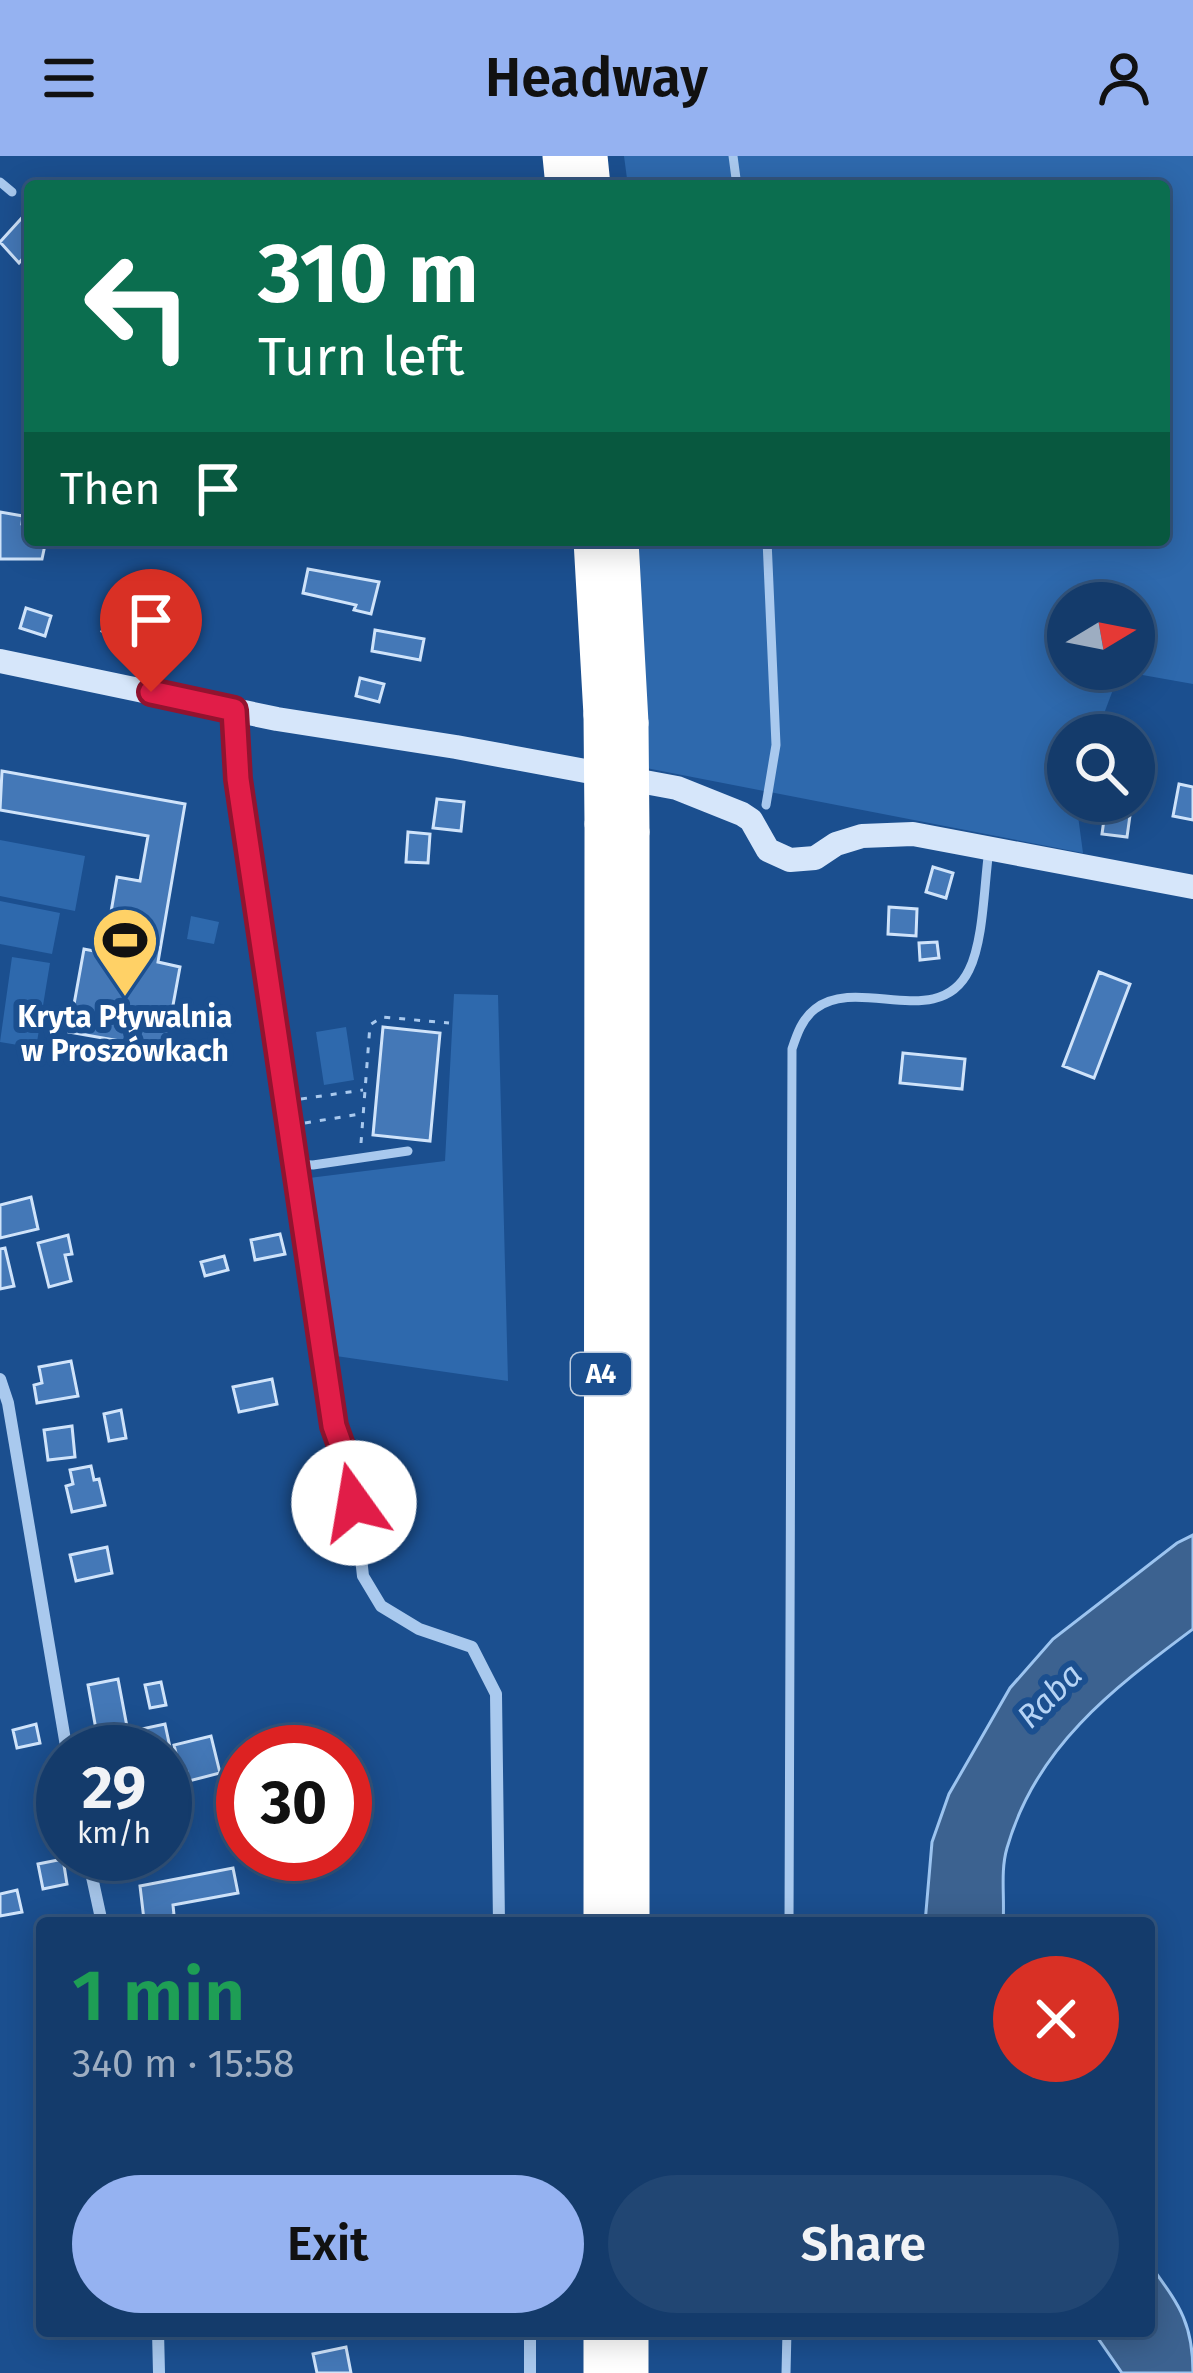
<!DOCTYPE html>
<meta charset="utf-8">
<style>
:root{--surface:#143b6b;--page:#214673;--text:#f1f3f6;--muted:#9dadc1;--line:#33557e;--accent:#95b2f1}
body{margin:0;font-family:"Fira Sans",sans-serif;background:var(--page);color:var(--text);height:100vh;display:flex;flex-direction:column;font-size:45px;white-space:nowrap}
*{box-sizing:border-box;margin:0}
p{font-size:39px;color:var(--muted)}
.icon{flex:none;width:66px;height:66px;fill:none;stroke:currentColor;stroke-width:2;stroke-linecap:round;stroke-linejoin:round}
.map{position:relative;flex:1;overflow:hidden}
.panel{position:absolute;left:36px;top:1761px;width:1119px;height:420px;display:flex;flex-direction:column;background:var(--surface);border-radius:12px;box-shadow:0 6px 30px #0003,0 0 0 3px var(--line)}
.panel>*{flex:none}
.banner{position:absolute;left:24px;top:24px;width:1146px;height:366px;border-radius:12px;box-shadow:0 6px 30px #0003,0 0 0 3px var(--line);background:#0b6e4f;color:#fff;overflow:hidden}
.needle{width:78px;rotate:80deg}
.controls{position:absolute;left:1047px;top:426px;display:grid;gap:24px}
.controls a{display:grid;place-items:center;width:108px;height:108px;border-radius:50%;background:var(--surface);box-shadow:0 6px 30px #0003,0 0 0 3px var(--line);font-size:60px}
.speed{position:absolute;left:36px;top:1569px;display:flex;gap:24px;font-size:60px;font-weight:700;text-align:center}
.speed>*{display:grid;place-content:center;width:156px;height:156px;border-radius:50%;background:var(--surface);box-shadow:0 6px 30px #0003,0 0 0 3px var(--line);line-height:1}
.speed small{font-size:30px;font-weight:400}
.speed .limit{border:18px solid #d22;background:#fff;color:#111}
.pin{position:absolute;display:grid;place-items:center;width:102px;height:102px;color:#fff;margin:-123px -51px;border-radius:50% 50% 50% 0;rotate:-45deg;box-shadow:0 0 12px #0007}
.pin .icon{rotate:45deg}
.me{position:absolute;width:132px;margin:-66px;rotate:347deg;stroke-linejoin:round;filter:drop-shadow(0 0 9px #0008)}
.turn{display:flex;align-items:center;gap:42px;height:252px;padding:0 36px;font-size:54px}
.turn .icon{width:156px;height:156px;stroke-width:2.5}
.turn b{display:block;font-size:84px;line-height:102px}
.then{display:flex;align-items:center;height:114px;padding:0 36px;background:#0003;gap:24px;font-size:45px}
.round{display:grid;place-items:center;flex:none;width:126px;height:126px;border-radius:63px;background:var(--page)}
.overview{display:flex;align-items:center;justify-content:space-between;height:204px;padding:0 36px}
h1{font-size:72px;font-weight:600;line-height:90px;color:#1e9e55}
.button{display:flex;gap:24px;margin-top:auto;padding:24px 36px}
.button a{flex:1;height:138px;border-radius:72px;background:var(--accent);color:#111;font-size:48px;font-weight:600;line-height:138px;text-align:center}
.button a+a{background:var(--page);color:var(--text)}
header{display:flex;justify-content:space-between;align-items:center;height:156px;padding:0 36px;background:var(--accent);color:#111;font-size:54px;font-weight:600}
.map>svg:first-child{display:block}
.green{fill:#2e69ad;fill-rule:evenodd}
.water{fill:#3c6290;stroke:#9cc4f0;stroke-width:3}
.building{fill:#4478b7;stroke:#cfe3fa;stroke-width:3}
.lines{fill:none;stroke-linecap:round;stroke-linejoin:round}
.path{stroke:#a9c9ee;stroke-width:3;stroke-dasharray:6 9;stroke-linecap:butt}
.service{stroke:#a9c9ee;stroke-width:9}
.minor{stroke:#a9c9ee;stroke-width:12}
.secondary{stroke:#d6e6fa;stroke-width:24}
.motorway{stroke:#fff;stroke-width:33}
.motorway-bridge{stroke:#fff;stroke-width:33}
.route-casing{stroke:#92132f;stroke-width:30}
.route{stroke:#e11d48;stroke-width:21}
.labels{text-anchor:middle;stroke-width:12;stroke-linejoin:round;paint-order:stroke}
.shield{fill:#1b4f8f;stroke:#bbcadd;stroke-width:3}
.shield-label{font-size:27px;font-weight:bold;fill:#fff}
.poi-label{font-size:30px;font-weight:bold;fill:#fff;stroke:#1b4f8f}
.water-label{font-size:33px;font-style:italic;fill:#b5d3f5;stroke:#1b4f8f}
</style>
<header><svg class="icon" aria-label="menu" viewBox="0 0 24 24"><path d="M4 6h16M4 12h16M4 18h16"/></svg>Headway<svg class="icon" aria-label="person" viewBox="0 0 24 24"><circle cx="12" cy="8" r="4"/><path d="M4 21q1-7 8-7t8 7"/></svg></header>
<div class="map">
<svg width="1193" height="2217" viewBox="0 0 1193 2217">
<rect width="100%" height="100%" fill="#1b4f8f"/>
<!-- green -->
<path class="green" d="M624,0H1193V528L1120,515L1096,579H1068V645H1076L1083,697L646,612L639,384H1164V30H628ZM1068,447H1134V513H1068Z
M0,684L85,700L75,755L0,740Z
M0,745L60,757L52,798L0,788Z
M191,760L219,766L214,788L187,783Z
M12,801L50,807L36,892L0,886Z
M454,838L498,839L508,1225L329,1199L301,1023L445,1005Z
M346,871L354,924L324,929L316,876Z"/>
<!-- water -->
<path class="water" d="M1193,1379V1473C1113,1533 1036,1590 1007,1692C1000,1716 1005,1742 1003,1767H925L932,1686L949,1638L1010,1532L1053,1483L1177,1387Z
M1149,2107C1178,2148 1193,2165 1193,2217H1122L1093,2175H1149Z"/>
<!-- building -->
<path class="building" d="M30,53V94L19,107L0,86Z
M0,356L23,360L22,368L30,369V384H46L42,403H0Z
M308,413L379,426L371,458L354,454L356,449L303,437Z
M159,424L186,454L167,472L147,450L127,488L102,475L116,449L125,455Z
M26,452L51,460L45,480L20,472Z
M375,474L424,483L420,504L372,495Z
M360,522L384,528L379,546L356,540Z
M2,615L185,648L158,806L180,811L165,893L69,876L84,793L104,797L117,721L140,725L148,680L0,654Z
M1179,628L1193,631V664L1173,660Z
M437,643L464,646L461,675L433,672Z
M1106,649L1131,652L1127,681L1102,678Z
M408,676L430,678L428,707L406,706Z
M933,711L953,717L946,742L926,736Z
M889,751L917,753L916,780L888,778Z
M937,786L939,802L920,804L919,787Z
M1099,816L1130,828L1094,922L1063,910Z
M383,871L440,877L430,985L373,979Z
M903,897L965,903L962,933L900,927Z
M31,1041L38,1073L0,1082V1049Z
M280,1078L285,1098L255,1104L251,1084Z
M68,1079L72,1098L65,1099L71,1125L49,1131L38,1087Z
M5,1092L14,1130L0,1133V1093Z
M224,1100L228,1114L205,1120L201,1106Z
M71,1205L78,1240L37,1247L34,1229L42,1227L39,1211Z
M272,1223L277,1248L239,1256L233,1231Z
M121,1254L126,1282L109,1285L104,1258Z
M72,1270L75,1301L48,1304L44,1274Z
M91,1310L94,1324L99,1323L105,1349L72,1356L66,1330L73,1328L70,1314Z
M107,1391L112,1417L76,1425L70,1399Z
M118,1523L128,1576L165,1568L171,1596H92L89,1580L97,1579L88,1529Z
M161,1526L166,1549L150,1552L145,1529Z
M36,1568L40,1587L17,1592L13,1574Z
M211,1580L220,1617L189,1625L187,1616L181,1617L174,1589Z
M63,1703L67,1728L43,1733L38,1708Z
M233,1712L238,1737L173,1749L174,1759L144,1764L140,1730Z
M17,1734L22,1756L0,1760V1738Z
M346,2191L351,2217H317L313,2198Z"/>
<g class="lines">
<!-- path -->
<path class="path" d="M301,943L363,934
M305,967L360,958
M361,987L370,869L382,861L449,867"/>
<!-- service -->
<path class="service" d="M733,0L737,30
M0,26L12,36
M234,554L237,624L297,1023
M766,649L776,589L767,384
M295,1008L313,1009L408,995
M789,1767L792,893C797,878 802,863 815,853C858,819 939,876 969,814C984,784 984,727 989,694
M786,2217L787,2175"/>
<!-- minor -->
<path class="minor" d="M297,1023L334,1270L352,1320L363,1420L381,1450L419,1473L472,1491L496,1538L499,1767
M0,1223L8,1247L67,1596
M87,1698L102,1767
M158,2175L159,2217
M530,2175V2217"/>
<!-- secondary -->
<path class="secondary" d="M0,505L277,563L456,591L677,632L742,658L751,664L768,694L790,704L815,702L836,688L862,680L913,678L1193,731"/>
<!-- motorway -->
<path class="motorway" d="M559,0L562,30
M591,0L594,30
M590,384L600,559
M622,384L632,567
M600,1767L601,668
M633,1767V676
M600,2217V2175
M632,2217V2175"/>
<!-- motorway-bridge -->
<path class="motorway-bridge" d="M600,559L601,668
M632,567L633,676"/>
</g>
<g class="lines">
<defs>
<path id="route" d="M151,536L234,554L238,623L334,1270L352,1320L354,1347"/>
</defs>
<!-- route casing -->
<use href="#route" class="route-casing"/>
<!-- route -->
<use href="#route" class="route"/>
</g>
<!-- icons -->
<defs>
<symbol id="stadium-pin" viewBox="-11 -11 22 30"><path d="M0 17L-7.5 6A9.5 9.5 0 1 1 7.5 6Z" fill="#ffd166" stroke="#1b4f8f"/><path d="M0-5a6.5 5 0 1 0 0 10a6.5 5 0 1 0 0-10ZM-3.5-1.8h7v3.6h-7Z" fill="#111"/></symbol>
</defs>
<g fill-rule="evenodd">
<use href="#stadium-pin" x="87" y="746" width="76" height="104"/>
</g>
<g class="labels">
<!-- shield labels -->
<rect class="shield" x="571" y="1197" width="60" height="42" rx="9"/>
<g class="shield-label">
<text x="601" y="1227">A4</text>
</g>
<!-- poi labels -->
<g class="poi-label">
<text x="125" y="871">Kryta Pływalnia<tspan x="125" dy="34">w Proszówkach</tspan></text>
</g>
<!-- water labels -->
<g class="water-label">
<text transform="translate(1049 1539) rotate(-45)" y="12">Raba</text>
</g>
</g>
</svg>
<div class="controls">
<a><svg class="needle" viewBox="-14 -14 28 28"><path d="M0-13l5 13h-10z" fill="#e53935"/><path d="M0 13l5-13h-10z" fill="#9dadc1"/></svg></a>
<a><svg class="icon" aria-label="search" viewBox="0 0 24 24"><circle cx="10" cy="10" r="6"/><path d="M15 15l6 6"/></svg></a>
</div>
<div class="speed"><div>29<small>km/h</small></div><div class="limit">30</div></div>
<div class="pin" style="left:151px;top:536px;background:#d93025"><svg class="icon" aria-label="arrive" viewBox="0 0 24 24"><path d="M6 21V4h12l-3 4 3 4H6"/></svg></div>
<svg class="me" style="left:354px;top:1347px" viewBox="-20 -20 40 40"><circle r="19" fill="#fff"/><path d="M0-13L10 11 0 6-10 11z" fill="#e11d48"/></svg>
<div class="banner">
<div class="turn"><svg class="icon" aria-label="left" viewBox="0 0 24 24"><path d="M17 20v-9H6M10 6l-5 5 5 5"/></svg><div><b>310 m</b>Turn left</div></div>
<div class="then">Then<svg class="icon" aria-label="arrive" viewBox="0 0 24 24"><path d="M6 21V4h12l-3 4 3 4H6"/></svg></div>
</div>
<section class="panel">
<div class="overview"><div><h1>1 min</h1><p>340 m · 15:58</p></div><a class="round" style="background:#d93025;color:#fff"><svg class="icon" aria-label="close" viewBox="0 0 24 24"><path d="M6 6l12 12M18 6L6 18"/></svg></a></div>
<div class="button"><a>Exit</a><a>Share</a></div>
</section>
</div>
